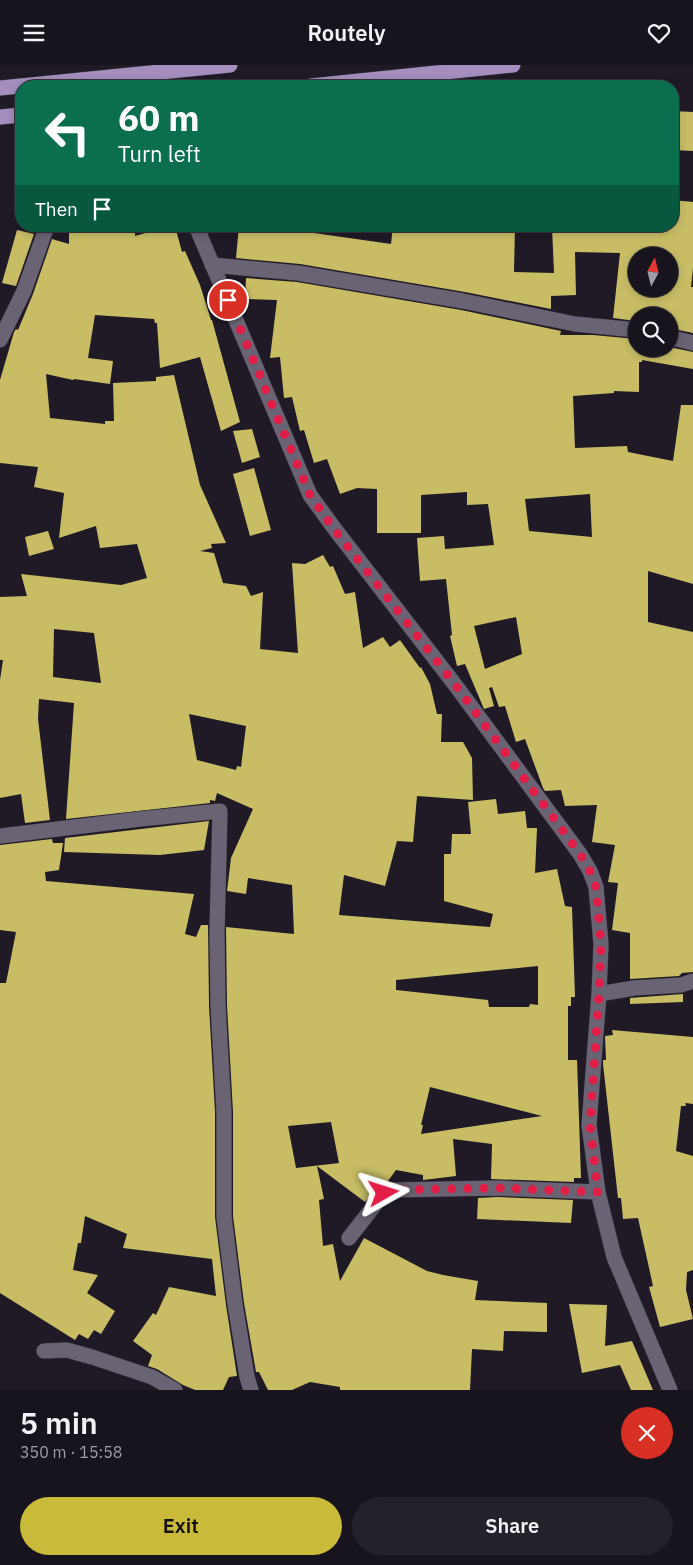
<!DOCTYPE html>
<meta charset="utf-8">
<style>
:root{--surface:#18141d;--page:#25212a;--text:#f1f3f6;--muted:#9f9ea4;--line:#36333b;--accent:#caba3a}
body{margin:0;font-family:"IBM Plex Sans",sans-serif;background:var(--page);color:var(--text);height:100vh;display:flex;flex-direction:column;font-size:19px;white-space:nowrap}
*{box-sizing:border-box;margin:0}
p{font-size:16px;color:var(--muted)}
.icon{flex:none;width:28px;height:28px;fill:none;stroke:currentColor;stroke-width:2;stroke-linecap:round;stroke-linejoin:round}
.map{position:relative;height:1325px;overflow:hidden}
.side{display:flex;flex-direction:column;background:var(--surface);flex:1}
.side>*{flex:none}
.hud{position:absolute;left:15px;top:15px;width:664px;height:152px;border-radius:20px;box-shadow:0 2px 8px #0003,0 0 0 1px var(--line);background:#0b6e4f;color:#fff;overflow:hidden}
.needle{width:32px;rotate:7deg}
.tools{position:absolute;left:628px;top:182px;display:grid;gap:10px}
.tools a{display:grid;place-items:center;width:50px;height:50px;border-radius:50%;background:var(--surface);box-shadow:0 2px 8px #0003,0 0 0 1px var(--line);font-size:25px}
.pin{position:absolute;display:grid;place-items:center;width:42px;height:42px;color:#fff;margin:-21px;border:2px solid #fff;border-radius:50%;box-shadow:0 1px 5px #0007}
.me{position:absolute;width:55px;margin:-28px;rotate:84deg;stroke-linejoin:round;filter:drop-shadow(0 0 4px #0008)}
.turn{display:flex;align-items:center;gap:18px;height:105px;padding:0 20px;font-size:22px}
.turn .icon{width:65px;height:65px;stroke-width:2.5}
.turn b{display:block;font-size:35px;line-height:42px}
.then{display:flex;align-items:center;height:48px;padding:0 20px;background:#0003;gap:10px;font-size:19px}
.round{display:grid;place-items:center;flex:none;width:52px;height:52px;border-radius:26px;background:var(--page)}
.overview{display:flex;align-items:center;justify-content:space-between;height:85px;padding:0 20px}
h1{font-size:30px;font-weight:600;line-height:38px}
.cta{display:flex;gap:10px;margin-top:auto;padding:10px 20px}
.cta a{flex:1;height:58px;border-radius:30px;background:var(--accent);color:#111;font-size:20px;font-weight:600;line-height:58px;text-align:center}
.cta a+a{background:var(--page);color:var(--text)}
header{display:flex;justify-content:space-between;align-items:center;height:65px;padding:0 20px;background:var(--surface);font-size:22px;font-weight:600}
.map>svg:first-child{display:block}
.building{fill:#c8bd65;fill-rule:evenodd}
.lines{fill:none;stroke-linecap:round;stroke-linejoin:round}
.minor-casing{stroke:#39343f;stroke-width:16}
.major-casing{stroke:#39343f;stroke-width:16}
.minor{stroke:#6a6373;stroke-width:15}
.major{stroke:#a38ebe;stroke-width:15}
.route{stroke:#e11d48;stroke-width:9;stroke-dasharray:0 16.2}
</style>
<header><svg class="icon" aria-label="menu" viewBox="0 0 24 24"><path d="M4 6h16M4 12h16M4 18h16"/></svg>Routely<svg class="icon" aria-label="heart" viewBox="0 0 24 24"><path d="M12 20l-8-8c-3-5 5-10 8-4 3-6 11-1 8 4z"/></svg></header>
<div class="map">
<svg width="693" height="1325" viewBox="0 0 693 1325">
<rect width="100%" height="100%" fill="#201a27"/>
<!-- building -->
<path class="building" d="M672,46L693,47V86L672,85Z
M672,135L693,137V203L691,222H693V268L669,263V251H636V256L613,253L620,188L575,187L576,230L551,231V244L465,227L300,199L236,193L239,161H315L314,168L391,179L393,161H515L514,207L554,208L552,162L672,161ZM636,191H669V224H636Z
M69,161H135V171L170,161H175L182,187L185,186L200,220L211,255H212L240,357L221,366L200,292L160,303L157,258H155L154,254L95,250L88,293L113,296L110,319L74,314L73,315L46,309L50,353L105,359V356H114L113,318L156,316V312L174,310L200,420L226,478L211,479L212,483L200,486L214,488L223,518L246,521L251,531L263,527L260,584L298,588L292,498L305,499L323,490L330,502L333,501L345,529L355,527L363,583L383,572L390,582L400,575L420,603L421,602L430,619L437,649H442L441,677H463L472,693L473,735L417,731L413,777L397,776L385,821L344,810L339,850L490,862L493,849L444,836V789H451L452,769H471L468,737L496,734L498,749L525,746L527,763H537L535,808L557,804L565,841L572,842L575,932H571V941H568V995H577L581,1113H574V1117L491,1114L492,1079L453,1074L456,1111L423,1115V1110L396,1105L388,1116L377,1122L365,1137L317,1101L324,1134L319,1135L323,1181L333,1179L340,1216L364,1173L427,1206L443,1210L478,1216L475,1235L547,1238V1267L504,1266L503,1286L472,1284L470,1325H340V1322L310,1317L292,1325H268L259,1307H256L244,1238L233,1151V1047L227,940L226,862L294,869L292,820L248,813L246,829L227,826L231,793L253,744L217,728L215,736L210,735V738L66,754L74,638L39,634L38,654L50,755L25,758L21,729L0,733V615L3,595H0V532L27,531L21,509L121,520L147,513L137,479L100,483L96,461L59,473L64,428L34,422L38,402L0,398V315L14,267L16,264L18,265L33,229L52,174L69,179ZM54,564L94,568L101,618L53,612ZM189,649L246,661L241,702L237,701L236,705L197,695ZM538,901V940L530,939L529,942H489L488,935L396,925V915ZM430,1022L542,1051L421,1069L423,1060H421ZM331,1057L339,1098L296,1103L288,1061Z
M17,165L34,169L16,221L2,218Z
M246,213L297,217L461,245L561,266L560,270H593L636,274V284H669V282L693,287V304L642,295V297H639V327L614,326V328L573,331L575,383L627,381L628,387L673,396L681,340H693V519L648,506V557L693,567V907L682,908L679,911L630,914V868L612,865L618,818L608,817L615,780L592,777L597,740L565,741L561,725L545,726L543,723L525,674L516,677L505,641L499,642L492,622L489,623L494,641L484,644L465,599L457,601L450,571L452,570L446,514L420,516L417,473L444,471L445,484L494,480L488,439L467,440V427L421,430V468H377V424L357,423L340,429L327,394L314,398L304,365L300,366L292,332L284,333L280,292L270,293L277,235L245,234ZM590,429L592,472L529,466L525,434ZM516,552L522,589L485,604L474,561Z
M252,364L260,392L242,398L233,366Z
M254,403L271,465L250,471L233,409Z
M48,466L54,484L29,491L25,472Z
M209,756L204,785L160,790L64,787L65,773Z
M52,774L53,778H63L59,805L45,807L46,816L194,829L185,869L196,872L201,860H208L209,941L215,1047V1152L226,1240L237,1311L229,1312L223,1325H195L183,1320L157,1304L148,1301L152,1290L133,1276L153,1248L156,1250L169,1222L216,1231L212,1194L123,1183L127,1169L85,1151L81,1178H78L73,1205L98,1210L87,1228L115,1246L101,1269L94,1265L88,1274L79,1269L75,1275L0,1228V918H6L16,867L0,865V780Z
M683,929V937L630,939V933Z
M612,965L693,972V1039L685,1038L686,1041H681L676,1086L693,1091V1205L687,1207L686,1225L693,1254L660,1262L649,1222L653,1221L638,1153L623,1154L621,1133H618L603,999V995H606L605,971L613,970Z
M498,1132L573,1135L571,1158L477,1154L478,1133Z
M569,1239L607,1240L605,1281L632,1276L653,1325H631L620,1300L582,1308Z"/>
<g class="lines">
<defs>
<path id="minor" d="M196,161L310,430L334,463L456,621L580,789L590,806L596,822L601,879L599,929L589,1060L598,1127L614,1192L670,1325
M212,200L298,208L463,236L575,259L636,265
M669,272L693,278
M0,275L24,226L47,161
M0,771L140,754L220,746L217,867L218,940L224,1047V1152L235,1239L247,1312L251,1325
M599,929L634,923L681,920L693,916
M349,1173L384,1128L390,1125L498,1123L598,1127
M44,1286L67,1285L92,1292L152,1312L175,1325"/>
<path id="major" d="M311,21L513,0
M0,23L230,0
M0,52L21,50"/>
</defs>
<!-- minor casing -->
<use href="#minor" class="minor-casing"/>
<!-- major casing -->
<use href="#major" class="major-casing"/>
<!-- minor -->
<use href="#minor" class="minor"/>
<!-- major -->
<use href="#major" class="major"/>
</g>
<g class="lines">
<!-- route -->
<path class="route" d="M228,235L310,430L334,464L456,621L580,789L590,806L596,822L601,879L599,929L590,1060L598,1127L498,1123L390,1125L384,1128"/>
</g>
</svg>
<div class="tools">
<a><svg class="needle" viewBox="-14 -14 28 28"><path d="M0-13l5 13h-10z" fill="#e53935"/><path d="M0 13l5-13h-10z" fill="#9f9ea4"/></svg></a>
<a><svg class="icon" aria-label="search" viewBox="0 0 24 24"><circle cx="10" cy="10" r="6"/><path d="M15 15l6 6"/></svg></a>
</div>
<div class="pin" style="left:228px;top:235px;background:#d93025"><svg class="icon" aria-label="arrive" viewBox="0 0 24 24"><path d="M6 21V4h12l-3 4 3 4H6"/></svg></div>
<svg class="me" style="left:384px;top:1128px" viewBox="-20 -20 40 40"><path d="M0-17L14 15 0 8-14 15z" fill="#e11d48" stroke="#fff" stroke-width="4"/></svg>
<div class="hud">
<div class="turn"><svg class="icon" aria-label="left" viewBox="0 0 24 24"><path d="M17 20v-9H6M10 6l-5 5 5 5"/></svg><div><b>60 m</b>Turn left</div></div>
<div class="then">Then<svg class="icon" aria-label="arrive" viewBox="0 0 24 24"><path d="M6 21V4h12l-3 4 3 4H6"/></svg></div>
</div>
</div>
<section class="side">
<div class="overview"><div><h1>5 min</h1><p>350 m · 15:58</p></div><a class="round" style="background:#d93025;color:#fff"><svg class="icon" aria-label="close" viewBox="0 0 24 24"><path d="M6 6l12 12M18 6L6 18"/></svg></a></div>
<div class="cta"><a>Exit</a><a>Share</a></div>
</section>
